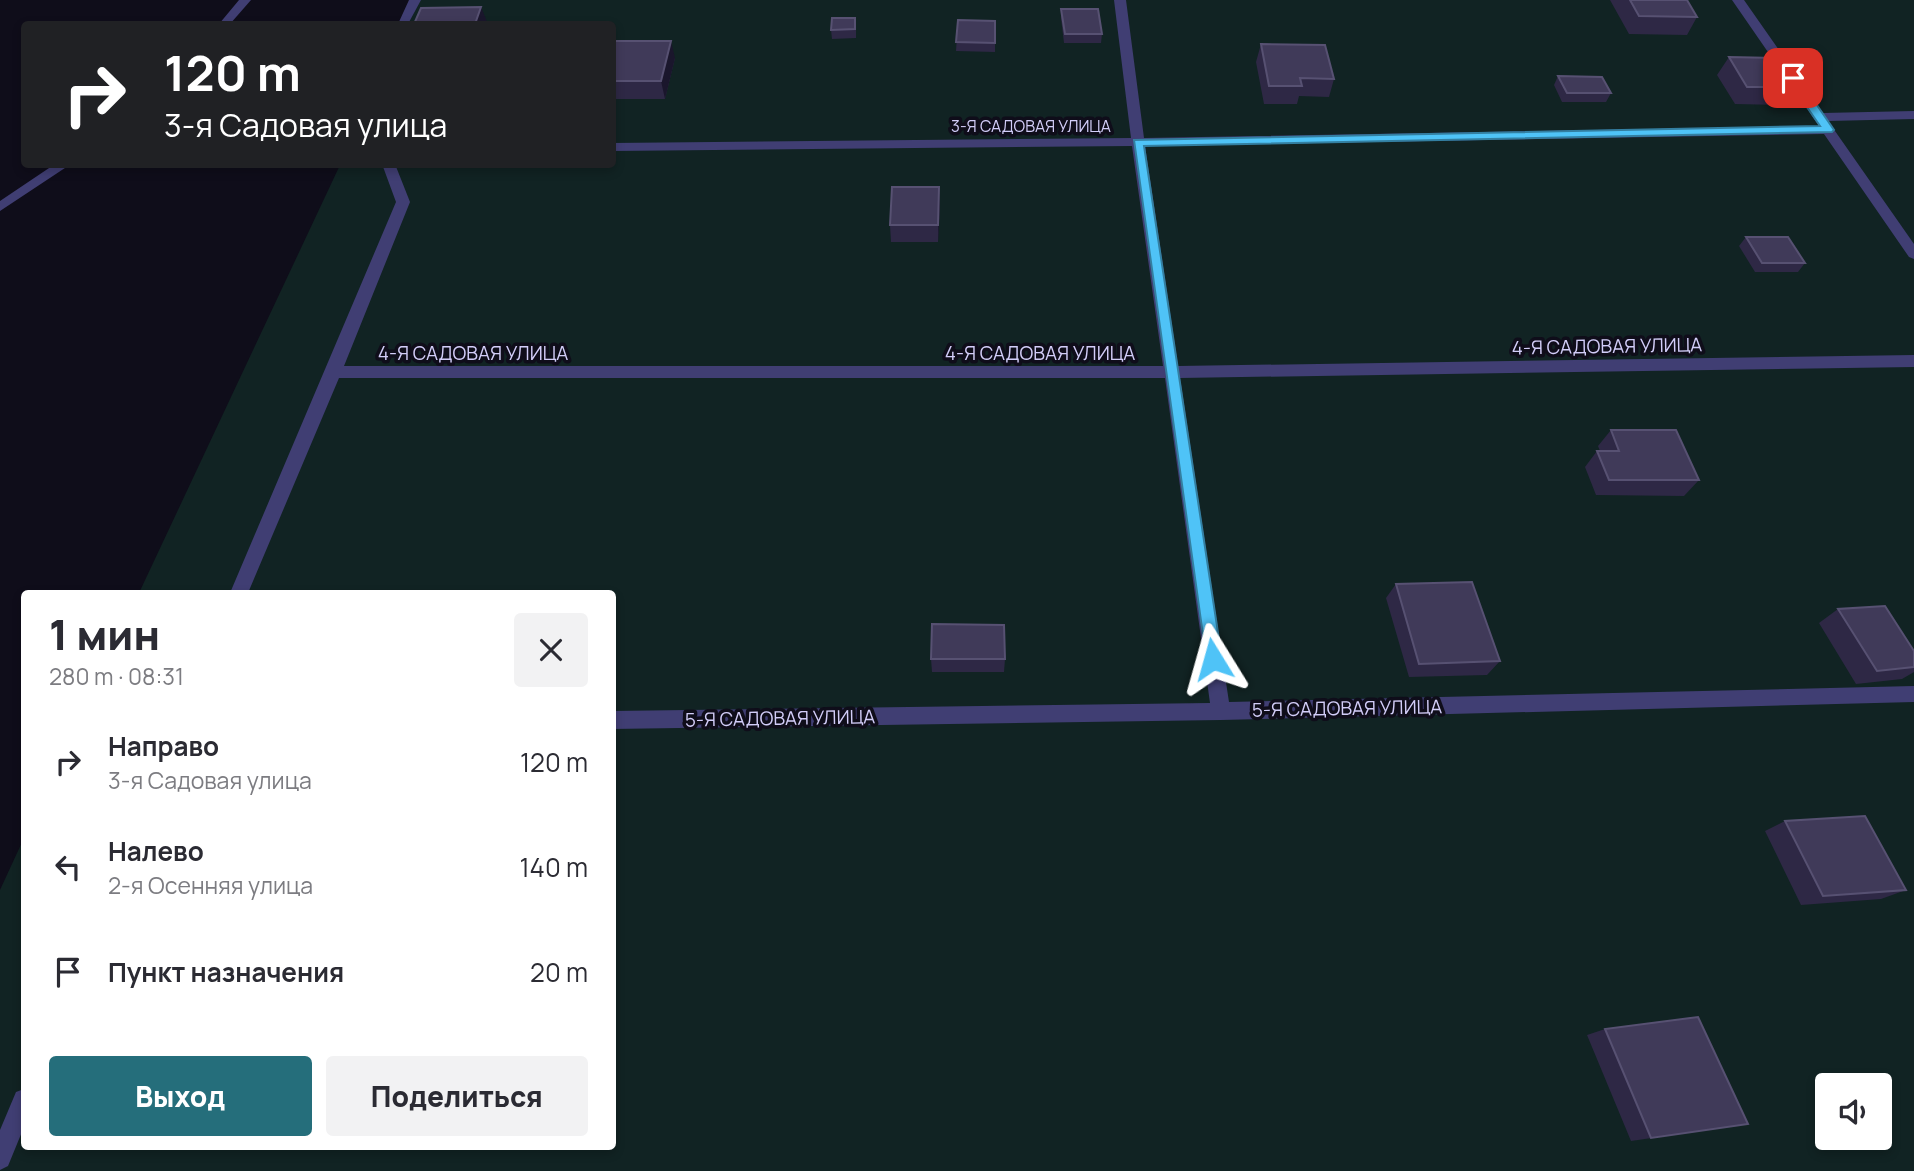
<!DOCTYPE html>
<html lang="ru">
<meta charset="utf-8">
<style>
:root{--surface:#fff;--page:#f2f2f3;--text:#2b2b33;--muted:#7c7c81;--accent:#256e7b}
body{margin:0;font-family:Manrope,sans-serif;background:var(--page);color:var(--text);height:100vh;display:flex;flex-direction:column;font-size:26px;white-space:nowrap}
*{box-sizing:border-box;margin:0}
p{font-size:23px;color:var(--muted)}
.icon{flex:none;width:38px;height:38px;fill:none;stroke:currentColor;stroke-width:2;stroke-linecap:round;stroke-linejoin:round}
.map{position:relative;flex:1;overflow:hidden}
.side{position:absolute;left:21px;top:590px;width:595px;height:560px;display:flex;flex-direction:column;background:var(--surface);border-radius:7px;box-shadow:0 4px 10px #0003}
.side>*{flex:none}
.banner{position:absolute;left:21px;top:21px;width:595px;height:147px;border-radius:7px;box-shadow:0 4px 10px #0003;background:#202124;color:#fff;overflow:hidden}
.buttons{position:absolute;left:1815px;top:1073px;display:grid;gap:14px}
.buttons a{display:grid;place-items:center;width:77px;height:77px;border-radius:7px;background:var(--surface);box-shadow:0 4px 10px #0003;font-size:35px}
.pin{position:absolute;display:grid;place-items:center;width:60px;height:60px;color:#fff;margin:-30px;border-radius:14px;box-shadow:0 4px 10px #0006}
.me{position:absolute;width:77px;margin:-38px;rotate:352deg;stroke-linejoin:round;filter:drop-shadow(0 0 5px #0008)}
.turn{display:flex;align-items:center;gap:24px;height:147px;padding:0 28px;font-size:32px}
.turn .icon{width:91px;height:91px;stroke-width:2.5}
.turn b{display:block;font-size:49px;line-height:60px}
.round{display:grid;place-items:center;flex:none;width:74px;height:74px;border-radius:7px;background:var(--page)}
.headline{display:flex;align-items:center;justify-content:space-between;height:119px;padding:0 28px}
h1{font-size:42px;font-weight:800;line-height:52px}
.cta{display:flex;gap:14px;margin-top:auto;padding:14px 28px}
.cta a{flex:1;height:80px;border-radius:7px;background:var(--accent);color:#fff;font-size:28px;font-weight:800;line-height:80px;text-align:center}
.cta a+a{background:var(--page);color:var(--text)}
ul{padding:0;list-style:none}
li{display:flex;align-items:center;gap:21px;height:105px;padding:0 28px}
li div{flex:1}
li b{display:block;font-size:26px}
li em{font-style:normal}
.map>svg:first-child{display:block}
.green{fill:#112323;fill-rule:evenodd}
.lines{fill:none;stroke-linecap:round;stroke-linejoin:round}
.minor{fill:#403e73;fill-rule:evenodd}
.wall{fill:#2e2845}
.shaded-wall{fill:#1a162c}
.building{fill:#403a59;stroke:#575172;stroke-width:2}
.route{fill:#4fc3f7;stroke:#337fa1;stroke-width:2}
.labels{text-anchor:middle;stroke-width:7;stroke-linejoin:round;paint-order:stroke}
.far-street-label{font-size:16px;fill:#d2cdf8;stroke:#0f0d1a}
.street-label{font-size:19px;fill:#d2cdf8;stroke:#0f0d1a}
</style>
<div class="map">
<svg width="1914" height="1171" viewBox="0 0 1914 1171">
<rect width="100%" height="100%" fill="#0f0d1a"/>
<!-- green -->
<path class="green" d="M417,0H1914V1171H0V890L24,838V1146H612V593H139L340,165L612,164V24H405ZM1827,1085H1880V1138H1827Z"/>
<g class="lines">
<!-- minor -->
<path class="minor" d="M239,0H251L230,24H219Z
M409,0H421L408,24H398Z
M1114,0H1126L1144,138L1819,126L1732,0H1744L1823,113L1914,111V119L1828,121L1914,244V259L1909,257L1824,134L1145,146L1178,366L1914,355V367L1180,378L1229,702L1914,686V702L1221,720L612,729V711L1210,703L1165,378H339L248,593H230L396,202L382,164H395L410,202L344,366H1163L1132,146L612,151V143L1131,138Z
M55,164H71L0,211V201Z
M24,1089V1127L8,1166L0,1170V1130L16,1092Z"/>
</g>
<!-- wall -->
<path class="wall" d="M1610,0H1687L1697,17L1687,35L1629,34Z
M1061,9L1102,34L1101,43H1064L1061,18Z
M958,20L995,21V52L956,51Z
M856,27V38L832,39L831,30Z
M612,41L675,58L665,99H612Z
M1261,44L1334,79L1329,97L1299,96L1297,104H1264L1256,62Z
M1729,57L1796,87L1783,105L1735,104L1717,75Z
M1558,76L1611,93L1606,102H1562L1554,85Z
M940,205L938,242H891L890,225Z
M1746,237L1805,263L1798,272H1755L1739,246Z
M1611,430L1699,480L1684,496L1596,495L1585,467L1597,451H1600L1598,446Z
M1396,584L1500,661L1487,675L1409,677L1386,598Z
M1838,609L1914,651V672L1902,679L1856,684L1819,623Z
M931,659H1005L1004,672H932Z
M1785,821L1906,890L1881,899L1801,905L1765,831Z
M1605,1029L1748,1124L1631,1141L1587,1035Z"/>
<!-- shaded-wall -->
<path class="shaded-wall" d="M481,7L488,24H475Z
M671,41L675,58L665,99L661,81Z
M939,187L940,205L938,242V225Z"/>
<!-- building -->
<path class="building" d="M1630,0H1687L1697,17L1639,16Z
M481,7L475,24H414L421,8Z
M1061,9H1098L1102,34H1065Z
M832,18H855V29L831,30Z
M958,20L995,21V43L956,42Z
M612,41H671L661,81H612Z
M1261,44L1325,45L1334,79L1300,78L1302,86H1269Z
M1729,57L1776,58L1796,87H1747Z
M1558,76L1602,77L1611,93H1567Z
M892,187H939L938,225H890Z
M1746,237H1788L1805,263H1762Z
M1611,430H1676L1699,480H1609L1597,451H1619Z
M1472,582L1500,661L1419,664L1396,584Z
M1885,606L1914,651V667L1877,671L1838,609Z
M932,624L1004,625L1005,659H931Z
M1865,816L1906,890L1823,896L1785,821Z
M1698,1017L1748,1124L1651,1138L1605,1029Z"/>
<!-- route -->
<path class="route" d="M1789,76H1797L1834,130L1832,132L1144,146L1222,659L1219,664L1213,666L1207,664L1134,140L1820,126L1787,78Z"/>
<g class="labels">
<!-- far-street labels -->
<g class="far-street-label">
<text x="1031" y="132">3-Я САДОВАЯ УЛИЦА</text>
</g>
<!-- street labels -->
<g class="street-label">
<text transform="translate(1607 346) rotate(-1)" y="7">4-Я САДОВАЯ УЛИЦА</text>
<text x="473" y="360">4-Я САДОВАЯ УЛИЦА</text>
<text x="1040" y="360">4-Я САДОВАЯ УЛИЦА</text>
<text transform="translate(1347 708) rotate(-1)" y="7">5-Я САДОВАЯ УЛИЦА</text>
<text transform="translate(780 718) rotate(-1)" y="7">5-Я САДОВАЯ УЛИЦА</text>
</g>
</g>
</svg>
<div class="buttons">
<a><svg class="icon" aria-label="sound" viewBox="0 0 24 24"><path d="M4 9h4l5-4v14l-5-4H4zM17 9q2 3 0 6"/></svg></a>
</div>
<div class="pin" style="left:1793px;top:78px;background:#d93025"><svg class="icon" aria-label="arrive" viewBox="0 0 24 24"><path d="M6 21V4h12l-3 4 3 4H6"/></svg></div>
<svg class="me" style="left:1213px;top:659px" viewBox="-20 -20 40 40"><path d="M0-17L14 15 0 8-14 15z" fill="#4fc3f7" stroke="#fff" stroke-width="4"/></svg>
<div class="banner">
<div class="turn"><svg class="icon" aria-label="right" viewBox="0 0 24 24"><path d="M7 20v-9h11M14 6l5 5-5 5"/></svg><div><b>120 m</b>3-я Садовая улица</div></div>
</div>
<section class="side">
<div class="headline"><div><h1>1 мин</h1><p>280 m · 08:31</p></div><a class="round"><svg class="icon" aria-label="close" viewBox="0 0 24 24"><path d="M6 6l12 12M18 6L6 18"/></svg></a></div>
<ul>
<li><svg class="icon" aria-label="right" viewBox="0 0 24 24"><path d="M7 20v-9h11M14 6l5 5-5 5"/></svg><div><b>Направо</b><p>3-я Садовая улица</p></div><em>120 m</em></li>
<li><svg class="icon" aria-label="left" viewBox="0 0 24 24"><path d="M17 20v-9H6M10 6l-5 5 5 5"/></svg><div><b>Налево</b><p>2-я Осенняя улица</p></div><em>140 m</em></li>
<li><svg class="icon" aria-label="arrive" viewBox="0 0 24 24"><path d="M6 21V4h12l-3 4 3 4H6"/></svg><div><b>Пункт назначения</b></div><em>20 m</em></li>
</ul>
<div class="cta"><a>Выход</a><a>Поделиться</a></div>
</section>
</div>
